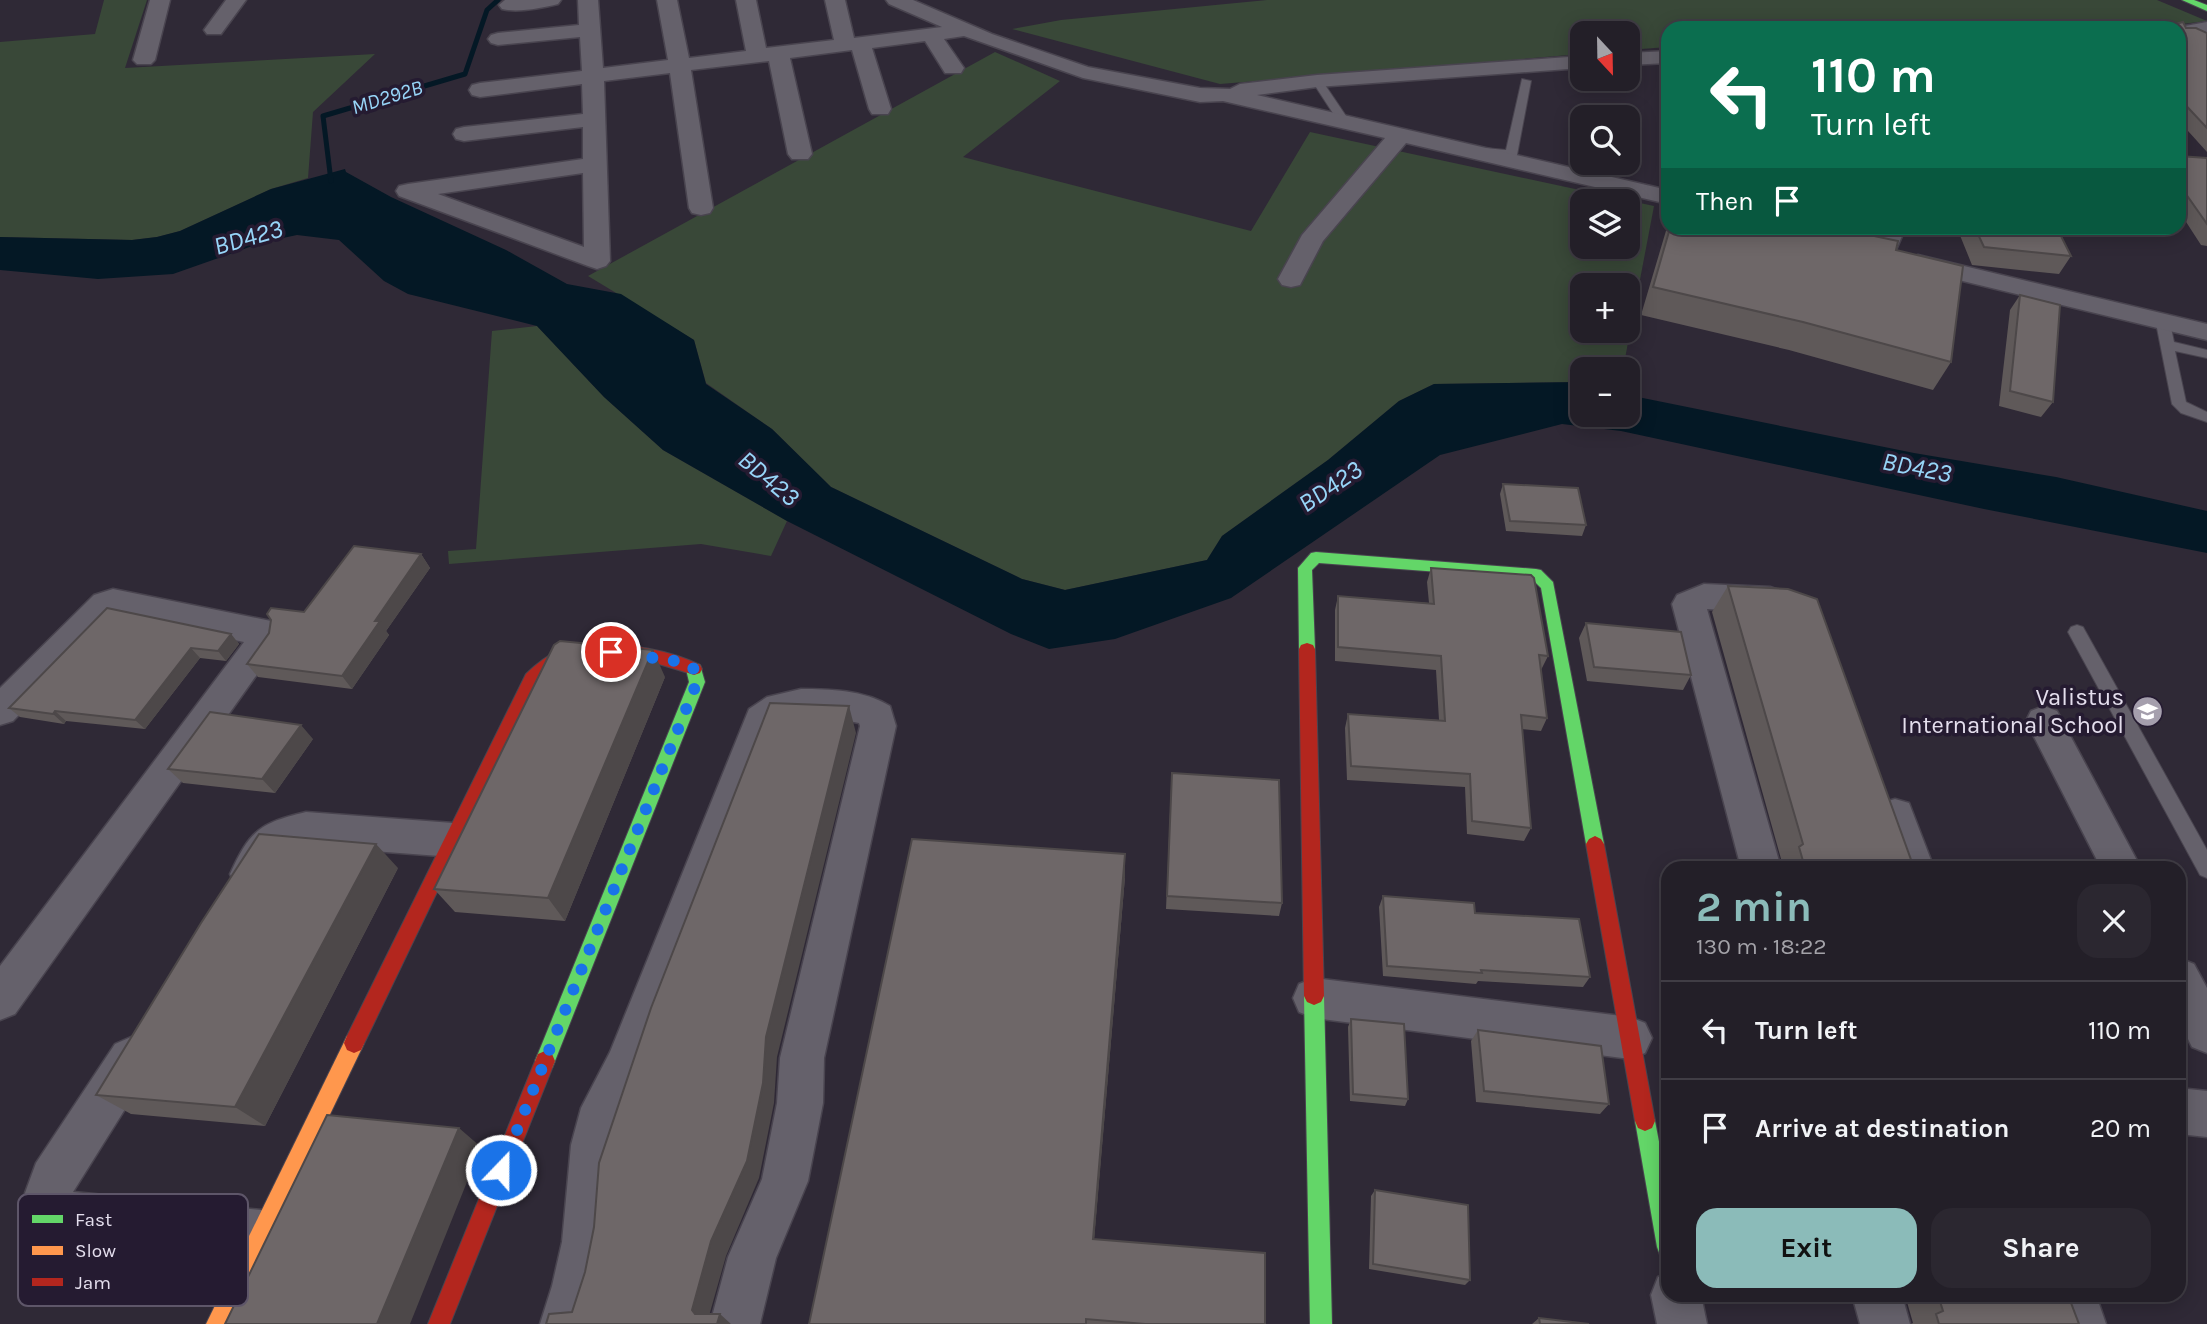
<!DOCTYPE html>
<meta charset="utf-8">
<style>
:root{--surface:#231f28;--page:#2b2730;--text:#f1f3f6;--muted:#a3a2a8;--line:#403d45;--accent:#8bbbb9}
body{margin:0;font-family:Karla,sans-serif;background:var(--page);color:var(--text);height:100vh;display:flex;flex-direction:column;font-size:26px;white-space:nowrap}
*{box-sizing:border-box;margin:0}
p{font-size:23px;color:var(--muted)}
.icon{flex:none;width:38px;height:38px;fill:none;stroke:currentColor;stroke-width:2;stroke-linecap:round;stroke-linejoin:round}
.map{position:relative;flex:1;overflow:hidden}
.sheet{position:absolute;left:1661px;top:861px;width:525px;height:441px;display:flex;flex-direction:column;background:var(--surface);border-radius:21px;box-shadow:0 4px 18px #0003,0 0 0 2px var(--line)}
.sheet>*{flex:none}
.guide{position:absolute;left:1661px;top:21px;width:525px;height:214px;border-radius:21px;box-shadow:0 4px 18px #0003,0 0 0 2px var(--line);background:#0b6e4f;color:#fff;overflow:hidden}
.needle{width:46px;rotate:158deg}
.fabs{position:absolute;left:1570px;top:21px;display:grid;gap:14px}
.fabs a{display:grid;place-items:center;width:70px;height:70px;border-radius:14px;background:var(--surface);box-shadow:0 4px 18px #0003,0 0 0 2px var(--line);font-size:35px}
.pin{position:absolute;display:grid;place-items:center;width:60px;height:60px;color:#fff;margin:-30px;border:4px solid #fff;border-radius:50%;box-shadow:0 2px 7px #0007}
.me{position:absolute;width:77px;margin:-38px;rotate:22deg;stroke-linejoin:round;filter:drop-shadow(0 0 5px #0008)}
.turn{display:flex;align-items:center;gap:24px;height:147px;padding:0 35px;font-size:32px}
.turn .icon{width:91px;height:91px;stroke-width:2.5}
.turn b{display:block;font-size:49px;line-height:60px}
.then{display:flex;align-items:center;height:66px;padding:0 35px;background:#0003;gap:14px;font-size:26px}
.round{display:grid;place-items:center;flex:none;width:74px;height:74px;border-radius:21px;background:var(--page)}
.summary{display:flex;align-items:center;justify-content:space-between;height:119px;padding:0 35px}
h1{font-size:42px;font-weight:700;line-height:52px;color:var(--accent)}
.cta{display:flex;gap:14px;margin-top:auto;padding:14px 35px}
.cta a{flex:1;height:80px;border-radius:21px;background:var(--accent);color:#111;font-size:28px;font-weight:700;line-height:80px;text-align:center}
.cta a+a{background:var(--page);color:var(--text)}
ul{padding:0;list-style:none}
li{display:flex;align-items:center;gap:21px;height:98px;padding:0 35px;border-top:2px solid var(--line)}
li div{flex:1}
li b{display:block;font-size:26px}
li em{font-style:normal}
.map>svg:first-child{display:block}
.green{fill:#394838;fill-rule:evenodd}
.water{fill:#041825}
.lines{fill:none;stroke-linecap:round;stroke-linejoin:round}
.stream{stroke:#041825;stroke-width:5}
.lane-casing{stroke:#49444f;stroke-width:2}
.street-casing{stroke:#49444f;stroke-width:3}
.fast-casing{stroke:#49444f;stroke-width:2}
.slow-casing{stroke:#49444f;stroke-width:2}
.jam-casing{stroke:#49444f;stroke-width:2}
.lane{fill:#65616b;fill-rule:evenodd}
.street{fill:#65616b;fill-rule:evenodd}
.fast{fill:#63d668;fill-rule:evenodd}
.slow{fill:#ff974d;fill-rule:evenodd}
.jam{fill:#b3261e;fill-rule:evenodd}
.wall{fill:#5f5959}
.shaded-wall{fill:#4d4849}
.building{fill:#6e6768;stroke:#4d4849;stroke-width:2}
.route{stroke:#1a73e8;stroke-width:12;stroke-dasharray:0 21.6}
.labels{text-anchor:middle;stroke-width:7;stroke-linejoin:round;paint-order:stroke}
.far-water-label{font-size:21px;font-style:italic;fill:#97d5f8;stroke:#251b31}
.poi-label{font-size:24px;fill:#e4deed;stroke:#251b31;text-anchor:end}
.water-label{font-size:26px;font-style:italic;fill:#97d5f8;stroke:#251b31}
.key{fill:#251b31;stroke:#5e5669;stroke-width:2}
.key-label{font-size:19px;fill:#e4deed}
</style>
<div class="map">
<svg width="2207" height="1324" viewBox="0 0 2207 1324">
<rect width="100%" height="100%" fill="#2f2936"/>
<!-- green -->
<path class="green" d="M104,0H147L125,68L375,54L313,112L308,178L271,189L180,231L157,237L132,240L0,237V42L95,34Z
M1267,0H2157L2207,21L2149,28H1668V47L1628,50V33H1582V54L1220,84L1012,29L1061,20Z
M995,52L1060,81L963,157L1251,231L1310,132L1654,206L1623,369H1582V382L1434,384L1399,401L1328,460L1222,536L1207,560L1065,590L1022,579L831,487L772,429L706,383L694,340L588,276ZM1582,201H1628V247H1582ZM1582,285H1628V331H1582Z
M537,326L604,397L663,450L787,521L771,556L701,544L449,564L448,551L476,549L492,331Z"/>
<!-- water -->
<path class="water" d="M345,169L346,172L391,197L506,250L567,284L621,294L694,340L706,384L772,429L831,487L1022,579L1065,590L1207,560L1222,536L1328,460L1399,401L1434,384L1582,382V415H1628V395L1914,453L2056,477L2207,511V553L1984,509L1621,431L1562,424L1440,455L1231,598L1115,639L1049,649L1011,634L787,521L663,450L604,397L537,326L408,294L384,281L339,240L297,235L264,242L173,274L98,279L0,270V237L132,240L157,237L180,231L271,189Z"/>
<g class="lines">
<!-- stream -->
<path class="stream" d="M331,181L323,116L465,74L487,10L498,0"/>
<defs>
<path id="lane" d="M1313,79H1321L1346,116L1363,120V124L1338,121L1312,81Z
M1522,79L1531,81L1517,155L1511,159L1485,152V148L1506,150Z
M2163,319L2170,323L2174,342L2207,350V358L2175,351L2186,402L2207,412V422L2181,413L2172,404L2156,323Z
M2077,625L2083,627L2207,850V878L2200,875L2068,632L2071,627Z"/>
<path id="street" d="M150,0H170L155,60L151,64H137L133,60Z
M226,0H246L221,34H207L204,30Z
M505,0H561L558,4C542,8 518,13 502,9L499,5Z
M578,0H598L603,68L668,60L657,0H677L689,58L746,51L736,0H756L766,48L834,40L825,0H845L854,38L942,27L889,4L886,0H913L992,34L1088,67L1200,88L1230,89L1240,84L1317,75L1582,56V68L1317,87L1257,95L1668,190V204L1406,143L1323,241L1300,285L1291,287L1282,285L1278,279L1302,235L1385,138L1223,101L1200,102L1083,78L964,36L944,39L964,68L961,73H945L925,41L872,48L891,109L888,114H872L869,109L852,50L790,58L812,154L808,159H792L788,154L769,61L691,70L713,208L710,213L701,215L692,213L689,208L670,73L604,81L610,261L606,266L597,269L588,266L399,196L396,191L399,186L408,184L583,159V127L464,141L456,139L453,134L456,129L464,127L583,114L582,84L480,97L472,95L469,90L472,85L480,83L582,71L580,37L498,45L491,43L488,39L491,35L498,33L579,25ZM583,173L584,247L438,194Z
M2207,22V34L2179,39V28H2174Z
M1668,51V63L1628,65V53Z
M1875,228H1901L1903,234L1892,259L1883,262L1874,259L1870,254L1877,234Z
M1918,255L2207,324V340L1909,268L1905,263L1909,258Z
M1704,584L1770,587L1782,591L1787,600L1782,609L1770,613L1707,609L1781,868H1741L1672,604L1677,595Z
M113,589L271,621L279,633L278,645L15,1014L0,1020V966L244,642L116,615L13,721L0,725V688L94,595Z
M801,689C830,689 864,690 890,706L896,726L824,1058L823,1103L808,1181L776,1258L760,1324H710L728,1257L762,1179L777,1103L780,1058L860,726L859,723C834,718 798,711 777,728L649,1065L625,1114L617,1145L610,1242L602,1286L590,1324H540L552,1286L562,1242L571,1145L581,1108L610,1052L749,709L767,697Z
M2044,706L2057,711L2141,868H2101L2026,721L2031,711Z
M1895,799L1909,803L1934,868H1894L1876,815L1881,803Z
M306,812L453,823L467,828L473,840L467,852L453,857L306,846C267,855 282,880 250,892L236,886L230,874C250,830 260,823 306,812Z
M2179,958L2194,964L2207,988V1053L2192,1047L2179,1021Z
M1314,978L1630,1017L1645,1023L1652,1038L1645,1053L1630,1059L1314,1018L1299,1012L1293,998L1299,984Z
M131,1037L147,1044L153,1059L147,1074L73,1192L261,1210L278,1217L285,1234L278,1251L261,1258L54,1238L37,1231L25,1193L36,1163L115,1044Z
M2179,1088L2207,1091V1137L2179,1134Z
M1668,1274V1295H1701L1707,1324H1657L1651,1295L1658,1277Z
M1852,1295H1902L1910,1324H1860Z
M2046,1295H2096L2106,1324H2056Z"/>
<path id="fast" d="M2182,0H2194L2207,5V11Z
M1316,552L1536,569L1541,570L1553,582L1604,844L1601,849L1595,852L1589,849L1586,844L1541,588L1532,579L1319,563L1312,570L1315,649L1313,653H1301L1299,649L1298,568L1311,553Z
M694,663L700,665L705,682L555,1061L552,1068L545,1071L538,1068L535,1061L689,682L686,669L688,665Z
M1314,987L1321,990L1324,996L1332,1324H1310L1304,996L1307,990Z
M1645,1111L1652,1114L1655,1121L1668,1188V1258L1660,1255L1657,1247L1635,1121L1638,1114Z"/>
<path id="slow" d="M354,1033L361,1036L364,1043L361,1050L229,1324H206L347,1036Z"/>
<path id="jam" d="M595,643C631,645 667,649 700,665L702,669L700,673L694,675C660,664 604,645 569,658C557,662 547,673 538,682L361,1050L354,1053L347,1050L344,1043L347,1036L526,674C548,653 566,644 595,643Z
M1307,643L1313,645L1315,649L1324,996L1321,1002L1314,1005L1307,1002L1304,996L1299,649L1301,645Z
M1595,836L1601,839L1604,844L1655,1121L1652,1128L1645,1131L1638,1128L1635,1121L1586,844L1589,839Z
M545,1051L552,1054L555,1061L450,1324H428L538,1054Z"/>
</defs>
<!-- lane casing -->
<use href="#lane" class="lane-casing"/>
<!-- street casing -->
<use href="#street" class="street-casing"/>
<!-- fast casing -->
<use href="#fast" class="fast-casing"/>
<!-- slow casing -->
<use href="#slow" class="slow-casing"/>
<!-- jam casing -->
<use href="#jam" class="jam-casing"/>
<!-- lane -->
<use href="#lane" class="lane"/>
<!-- street -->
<use href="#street" class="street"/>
<!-- fast -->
<use href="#fast" class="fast"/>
<!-- slow -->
<use href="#slow" class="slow"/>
<!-- jam -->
<use href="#jam" class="jam"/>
</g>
<!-- wall -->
<path class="wall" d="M2179,28L2207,33V152L2179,121Z
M2179,156L2207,158V246L2201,245L2179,211Z
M1668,224V228H1836L1896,250L1951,362L1933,390L1789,350L1641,315Z
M1957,228H2057L2071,256L2059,274L1972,265Z
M2020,295L2053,402L2041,417L1999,406L2010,310Z
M1503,484L1586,525L1582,536L1506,531L1500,494Z
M421,554L430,568L386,631L389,635L352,689L258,677L247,664L304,612Z
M1431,568L1548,656L1541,670L1547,718L1541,731L1522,729L1531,828L1524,841L1467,834L1465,787L1347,780L1345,728L1348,714L1439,720L1436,670L1335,661V610L1338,596L1429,603L1427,582Z
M1728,586L1914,868H1781L1783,866L1712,612Z
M1586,623L1691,675L1683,690L1587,681L1579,638Z
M231,634L239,644L226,661L200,658L145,729L66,721L64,724L20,717L9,708Z
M665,677L565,921L455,912L434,889Z
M313,739L275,793L183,783L168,769Z
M1171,787L1282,903L1279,916L1166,909Z
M398,868L265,1126L131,1114L96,1095Z
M1125,877L1094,1239L1265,1324H809Z
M1383,896L1475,913L1590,977L1583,987L1478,981L1476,984L1383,976L1379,907Z
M1351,1019L1408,1099L1405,1106L1350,1101L1348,1027Z
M1478,1030L1609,1104L1600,1114L1476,1102L1471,1041Z
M1375,1190L1470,1280L1465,1285L1369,1269L1371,1196Z
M1905,1295H2068L2079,1324H1911L1913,1323Z
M1539,1318L1589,1324H1532Z"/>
<!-- shaded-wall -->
<path class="shaded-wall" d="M421,554L430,568L386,631L389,635L352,689L342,676L375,621Z
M231,634L239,644L226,661L218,651Z
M191,648L200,658L145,729L135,720Z
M653,650L665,677L565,921L548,898Z
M849,706L856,733L777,1057L774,1103L759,1178L726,1256L707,1323L695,1314L692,1310Z
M55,711L66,721L64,724L53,714Z
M301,725L313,739L275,793L262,779Z
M376,844L398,868L265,1126L235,1107Z
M1125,854V877L1093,1254V1239Z
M459,1128L481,1147L410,1324H377Z
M720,1314L731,1324H717Z"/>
<!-- building -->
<path class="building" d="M2183,22L2186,28H2196L2207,33V128L2179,98V28H2161Z
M2179,156L2207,158V224L2181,187H2179Z
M1670,228H1836L1898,241L1896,250L1963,266L1951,362L1803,322L1653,287Z
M1975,228H2057L2071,256L1984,247Z
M2020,295L2060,305L2053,402L2010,391Z
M1503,484L1578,488L1586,525L1510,521Z
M354,546L421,554L375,621H380L342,676L247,664L269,633L271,620L267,614L271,608L304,612Z
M1431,568L1531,575L1534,578L1548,656L1539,655L1547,718L1521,715L1531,828L1472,821L1470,774L1351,766L1348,714L1445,721L1441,656L1338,647V596L1434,604Z
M1728,586L1788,589L1817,599L1914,868H1805L1799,847L1803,844Z
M107,608L231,634L218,651L191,648L135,720L55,711L53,714L9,708Z
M1586,623L1681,632L1691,675L1594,667Z
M560,641L653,650L548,898L434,889L554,645Z
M770,703L849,706L766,1037L763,1083L747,1161L711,1241L692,1310L695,1314H720L717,1324H546L549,1314L572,1312L585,1272L594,1227L599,1163L651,1008Z
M210,712L301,725L262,779L168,769Z
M1172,773L1279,780L1282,903L1167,896Z
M259,834L376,844L235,1107L96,1095L201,923Z
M912,839L1125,854L1093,1239L1265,1253V1324H1145L1086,1319V1324H809Z
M1383,896L1474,903L1475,913L1579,919L1590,977L1481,970L1482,973L1387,966Z
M1351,1019L1404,1024L1408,1099L1353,1094Z
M1478,1030L1601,1046L1609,1104L1484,1091Z
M327,1115L459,1128L377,1324H225Z
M1375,1190L1468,1205L1470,1280L1373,1264Z
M1938,1295H2068L2079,1324H1939L1936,1314L1943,1311Z
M1539,1318L1589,1324H1540Z"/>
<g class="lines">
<!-- route -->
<path class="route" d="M501,1170L697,682L694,669L683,662L611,652"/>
</g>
<!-- icons -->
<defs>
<symbol id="school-disc" viewBox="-11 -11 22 22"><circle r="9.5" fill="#a59fad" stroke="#251b31"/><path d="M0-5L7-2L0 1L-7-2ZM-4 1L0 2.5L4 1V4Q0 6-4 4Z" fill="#fff"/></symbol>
</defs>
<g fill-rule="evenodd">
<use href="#school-disc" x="2130" y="694" width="35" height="35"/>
</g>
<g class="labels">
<!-- far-water labels -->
<g class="far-water-label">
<text transform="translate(387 97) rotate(-17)" y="7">MD292B</text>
</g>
<!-- poi labels -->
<g class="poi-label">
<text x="2124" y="705">Valistus<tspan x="2124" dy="28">International School</tspan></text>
</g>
<!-- water labels -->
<g class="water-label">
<text transform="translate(248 237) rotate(-16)" y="9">BD423</text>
<text transform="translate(1917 467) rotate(11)" y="9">BD423</text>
<text transform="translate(769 478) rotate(40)" y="9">BD423</text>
<text transform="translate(1330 486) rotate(-34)" y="9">BD423</text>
</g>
</g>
<!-- legend -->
<rect x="18" y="1194" width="230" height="112" rx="10" class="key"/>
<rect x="32" y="1215" width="31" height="8" fill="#63d668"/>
<rect x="32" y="1246" width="31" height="9" fill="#ff974d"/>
<rect x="32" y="1278" width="31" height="8" fill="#b3261e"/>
<g class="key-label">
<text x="75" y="1226">Fast</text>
<text x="75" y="1257">Slow</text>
<text x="75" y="1289">Jam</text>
</g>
</svg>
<div class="fabs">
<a><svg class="needle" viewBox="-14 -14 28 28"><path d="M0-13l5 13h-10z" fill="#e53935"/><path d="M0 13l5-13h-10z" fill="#a3a2a8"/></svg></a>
<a><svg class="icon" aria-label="search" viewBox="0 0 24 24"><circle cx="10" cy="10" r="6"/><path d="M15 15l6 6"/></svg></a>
<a><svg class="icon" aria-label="layers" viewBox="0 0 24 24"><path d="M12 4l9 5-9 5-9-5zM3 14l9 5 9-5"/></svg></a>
<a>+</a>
<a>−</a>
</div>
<div class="pin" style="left:611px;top:652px;background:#d93025"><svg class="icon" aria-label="arrive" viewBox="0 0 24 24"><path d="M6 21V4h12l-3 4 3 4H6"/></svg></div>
<svg class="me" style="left:501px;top:1170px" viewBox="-20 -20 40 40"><circle r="17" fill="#1a73e8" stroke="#fff" stroke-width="3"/><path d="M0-11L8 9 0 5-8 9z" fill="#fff"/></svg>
<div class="guide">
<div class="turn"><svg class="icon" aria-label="left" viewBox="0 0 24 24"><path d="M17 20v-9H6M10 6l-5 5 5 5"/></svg><div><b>110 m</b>Turn left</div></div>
<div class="then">Then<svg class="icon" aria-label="arrive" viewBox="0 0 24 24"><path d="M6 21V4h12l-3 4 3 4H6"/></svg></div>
</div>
<section class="sheet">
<div class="summary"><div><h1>2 min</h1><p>130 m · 18:22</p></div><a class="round"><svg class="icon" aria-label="close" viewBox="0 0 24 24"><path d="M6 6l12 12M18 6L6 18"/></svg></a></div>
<ul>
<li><svg class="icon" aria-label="left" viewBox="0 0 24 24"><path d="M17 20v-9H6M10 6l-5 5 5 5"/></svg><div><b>Turn left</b></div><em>110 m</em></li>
<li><svg class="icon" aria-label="arrive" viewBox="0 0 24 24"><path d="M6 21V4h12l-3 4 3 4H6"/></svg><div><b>Arrive at destination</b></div><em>20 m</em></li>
</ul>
<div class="cta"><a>Exit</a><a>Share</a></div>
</section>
</div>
